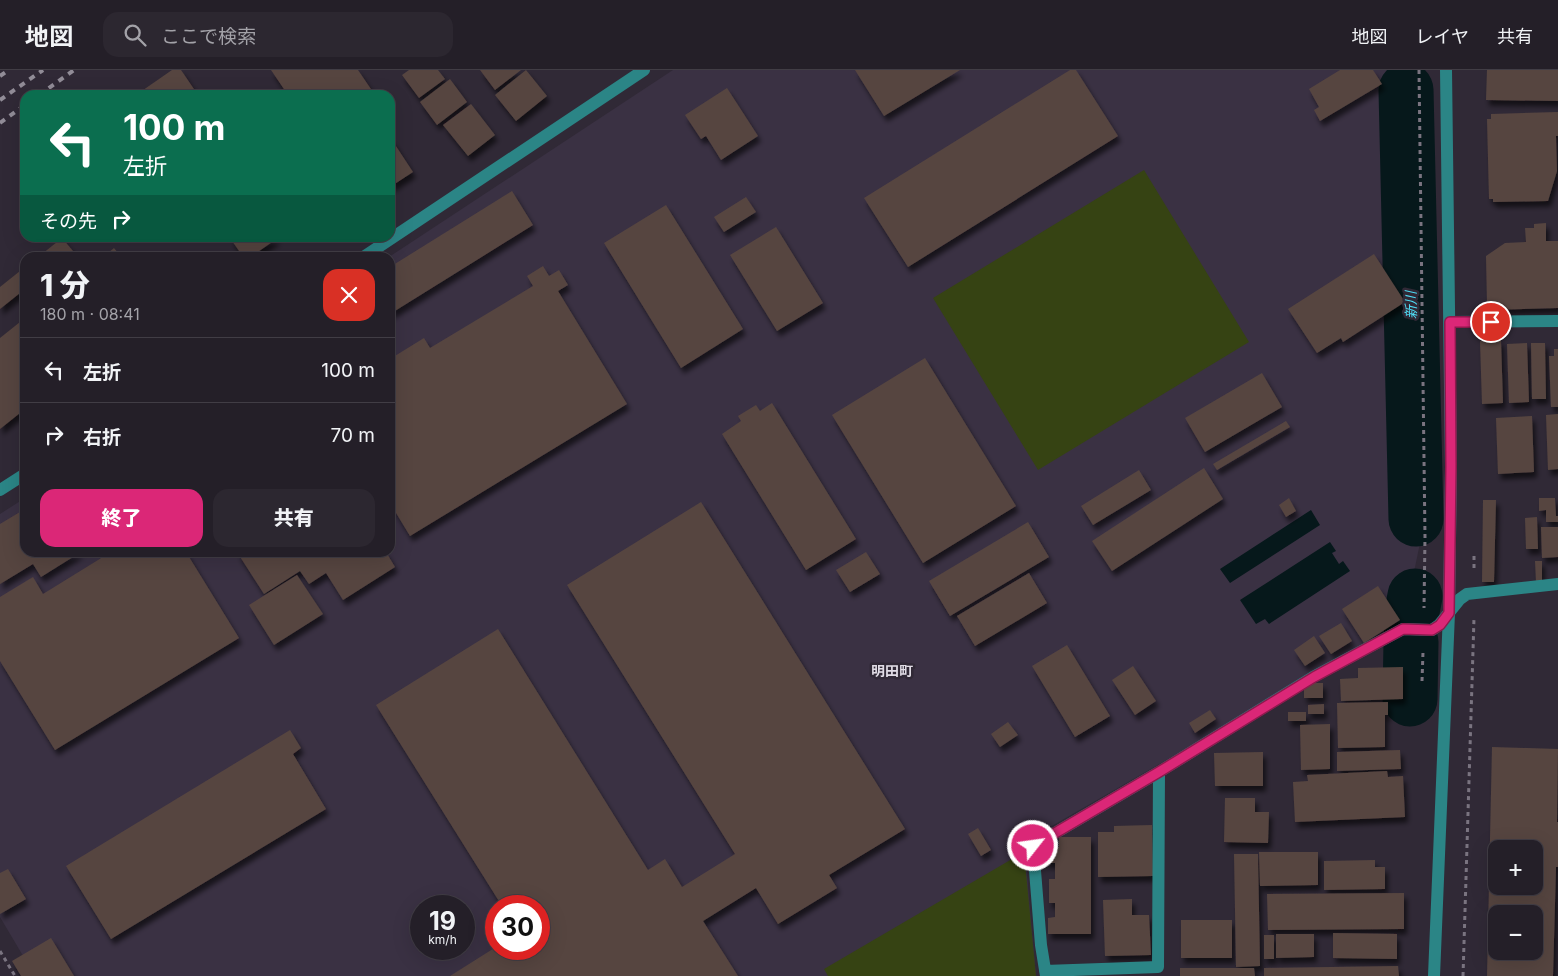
<!DOCTYPE html>
<html lang="ja">
<meta charset="utf-8">
<style>
:root{--surface:#241f28;--page:#2c2730;--text:#f1f3f6;--muted:#a3a2a8;--line:#413d45;--accent:#db2777}
body{margin:0;font-family:Inter,"Noto Sans JP",sans-serif;background:var(--page);color:var(--text);height:100vh;display:flex;flex-direction:column;font-size:19px;white-space:nowrap}
*{box-sizing:border-box;margin:0}
p{font-size:16px;color:var(--muted)}
.icon{flex:none;width:28px;height:28px;fill:none;stroke:currentColor;stroke-width:2;stroke-linecap:round;stroke-linejoin:round}
.map{position:relative;flex:1;overflow:hidden}
.sheet{position:absolute;left:20px;top:182px;width:375px;height:305px;display:flex;flex-direction:column;background:var(--surface);border-radius:15px;box-shadow:0 5px 20px #0002,0 0 0 1px var(--line)}
.sheet>*{flex:none}
.top-card{position:absolute;left:20px;top:20px;width:375px;height:152px;border-radius:15px;box-shadow:0 5px 20px #0002,0 0 0 1px var(--line);background:#0b6e4f;color:#fff;overflow:hidden}
.controls{position:absolute;left:1488px;top:770px;display:grid;gap:10px}
.controls a{display:grid;place-items:center;width:55px;height:55px;border-radius:10px;background:var(--surface);box-shadow:0 5px 20px #0002,0 0 0 1px var(--line);font-size:25px}
.speed{position:absolute;left:410px;top:825px;display:flex;gap:10px;font-size:25px;font-weight:700;text-align:center}
.speed>*{display:grid;place-content:center;width:65px;height:65px;border-radius:50%;background:var(--surface);box-shadow:0 5px 20px #0002,0 0 0 1px var(--line);line-height:1}
.speed small{font-size:12px;font-weight:400}
.speed .limit{border:8px solid #d22;background:#fff;color:#111}
.pin{position:absolute;display:grid;place-items:center;width:42px;height:42px;color:#fff;margin:-21px;border:2px solid #fff;border-radius:50%;box-shadow:0 1px 5px #0007}
.me{position:absolute;width:55px;margin:-28px;rotate:60deg;stroke-linejoin:round;filter:drop-shadow(0 0 4px #0008)}
.turn{display:flex;align-items:center;gap:18px;height:105px;padding:0 20px;font-size:22px}
.turn .icon{width:65px;height:65px;stroke-width:2.5}
.turn b{display:block;font-size:35px;line-height:42px}
.then{display:flex;align-items:center;height:48px;padding:0 20px;background:#0003;gap:10px;font-size:19px}
.round{display:grid;place-items:center;flex:none;width:52px;height:52px;border-radius:15px;background:var(--page)}
.summary{display:flex;align-items:center;justify-content:space-between;height:85px;padding:0 20px}
h1{font-size:30px;font-weight:800;line-height:38px}
.action{display:flex;gap:10px;margin-top:auto;padding:10px 20px}
.action a{flex:1;height:58px;border-radius:15px;background:var(--accent);color:#fff;font-size:20px;font-weight:800;line-height:58px;text-align:center}
.action a+a{background:var(--page);color:var(--text)}
ul{padding:0;list-style:none}
li{display:flex;align-items:center;gap:15px;height:65px;padding:0 20px;border-top:1px solid var(--line)}
li div{flex:1}
li b{display:block;font-size:19px}
li em{font-style:normal}
header{display:flex;align-items:center;gap:30px;box-sizing:border-box;height:70px;padding:0 25px;background:var(--surface);border-bottom:1px solid var(--line)}
header strong{font-size:24px}
nav{display:flex;gap:28px;margin-inline-start:auto;font-size:18px}
.search{width:350px;height:45px;background:var(--page);display:flex;align-items:center;gap:12px;box-sizing:border-box;padding:0 18px;border-radius:15px;color:var(--muted);font-size:19px}
.map>svg:first-child{display:block}
.built{fill:#3a3143;fill-rule:evenodd}
.green{fill:#364313}
.water{fill:#06181b}
.lines{fill:none;stroke-linecap:round;stroke-linejoin:round}
.river{stroke:#06181b;stroke-width:55}
.building{fill:#564540;fill-rule:evenodd;filter:url(#shadow)}
.path{stroke:#7a7480;stroke-width:3;stroke-dasharray:4 4;stroke-linecap:butt}
.minor{stroke:#2b8586;stroke-width:12}
.rail{stroke:#918c97;stroke-width:4;stroke-dasharray:6 6;stroke-linecap:butt}
.route-casing{stroke:#8e194d;stroke-width:12}
.route{stroke:#db2777;stroke-width:9}
.labels{text-anchor:middle;stroke-width:5;stroke-linejoin:round;paint-order:stroke}
.water-label{font-size:14px;font-style:italic;fill:#4fdcf5;stroke:#302936}
.neighbourhood-label{font-size:14px;font-weight:bold;fill:#e0dce5;stroke:#302936}
</style>
<header>
<strong>地図</strong>
<div class="search"><svg class="icon" aria-label="search" viewBox="0 0 24 24"><circle cx="10" cy="10" r="6"/><path d="M15 15l6 6"/></svg>ここで検索</div>
<nav><a>地図</a><a>レイヤ</a><a>共有</a></nav>
</header>
<div class="map">
<svg width="1558" height="906" viewBox="0 0 1558 906">
<defs>
<filter id="shadow"><feDropShadow dx="3" dy="5.5" stdDeviation="2.5" flood-color="#0009"/></filter>
</defs>
<rect width="100%" height="100%" fill="#302936"/>
<!-- built -->
<path class="built" d="M673,0H1410L1421,468L1405,546L1401,555L1024,772L1036,906H35L0,847V444L25,428V482H390V188L389,187ZM421,836H464V879H421ZM496,836H539V879H496Z"/>
<!-- green -->
<path class="green" d="M1144,100L1249,272L1038,400L933,228Z
M1024,782L1036,906H828L824,899Z"/>
<!-- water -->
<path class="water" d="M1311,440L1320,455L1230,513L1220,499Z
M1330,472L1336,481L1332,483L1339,494L1343,491L1350,501L1269,554L1265,549L1256,554L1240,530Z"/>
<g class="lines">
<!-- river -->
<path class="river" d="M1406,20L1416,449
M1410,552L1415,526
M1410,629L1411,572"/>
</g>
<!-- building -->
<path class="building" d="M172,0H181L198,25H136Z
M271,0H358L375,25H288Z
M409,0H438L445,9L419,28L402,5Z
M480,0H521L495,20Z
M526,0L547,26L516,51L495,25Z
M855,0H960L884,46Z
M1070,0H1076L1118,66L908,197L864,128Z
M1340,0H1373L1382,14L1320,51L1314,40L1319,37L1309,19Z
M1487,0H1558V31L1486,30Z
M450,9L467,32L437,55L420,32Z
M727,18L758,66L721,90L706,66L701,69L685,45Z
M471,34L495,65L468,86L443,55Z
M1558,42V66H1556L1557,101L1548,131L1493,132V129H1489L1487,49H1491V44Z
M390,67L413,102L390,117Z
M512,121L533,155L390,244V197Z
M746,127L756,142L724,162L714,147Z
M666,135L743,259L681,298L604,173Z
M1546,153V171H1558V238L1491,240V234H1487L1486,186L1505,173L1526,172L1525,158H1534V154Z
M776,157L823,233L777,261L730,185Z
M62,168L73,181L65,188H37Z
M230,168H278L249,188H244Z
M114,178L122,188H102Z
M1374,184L1405,232L1343,272L1341,268L1317,283L1288,239Z
M543,196L549,206L559,200L568,215L558,221L627,334L410,466L390,433V289L424,268L430,278L533,216L527,206Z
M25,197V219L0,239V217Z
M25,248V339L0,359V268Z
M1501,270L1503,333L1482,334L1480,271Z
M1527,273L1529,332L1509,333L1507,274Z
M1531,273H1545L1546,329H1532Z
M1554,279H1558V337H1551L1549,286H1554Z
M925,288L1016,436L923,493L832,345Z
M1262,303L1282,337L1205,382L1185,348Z
M772,333L856,469L806,500L722,364L741,351L738,346L756,335L760,341Z
M1558,344V399L1548,400L1546,345Z
M1532,346L1534,402L1498,404L1496,348Z
M1286,351L1290,357L1217,400L1213,394Z
M1204,398L1223,429L1112,501L1092,471Z
M1139,400L1151,420L1093,455L1081,436Z
M1289,428L1296,441L1286,447L1279,435Z
M1539,428H1555L1556,446H1558V452H1546V440L1539,441Z
M1483,430H1496L1494,512H1482Z
M701,432L905,759L829,805L837,818L778,854L756,818L703,851L738,906H450L496,877V879H539V836H502L376,635L498,559L648,800L665,789L682,817L735,784L567,515Z
M25,439V482H81L41,507L33,494L0,514V454Z
M1537,447L1538,479H1526L1525,448Z
M1028,452L1049,487L950,546L929,511Z
M1541,457H1558V487L1542,488Z
M111,482H186L239,568L55,680L0,591V527L33,507L43,524Z
M237,482H386L395,497L343,530L326,503L309,514L300,501L264,524Z
M866,482L880,504L850,522L836,500Z
M1535,491H1542V512H1536Z
M1029,503L1047,533L975,576L957,546Z
M297,505L323,544L274,575L249,535Z
M1378,516L1400,550L1364,573L1342,539Z
M1341,553L1352,571L1331,584L1319,566Z
M1314,566L1325,583L1305,596L1294,580Z
M1067,575L1110,646L1075,667L1032,596Z
M1133,596L1156,631L1135,645L1112,610Z
M1403,597V629L1341,631L1340,609L1358,608V598Z
M1304,613H1323V628H1304Z
M1388,632V645H1385V677L1338,678L1337,633Z
M1324,634V644H1308V635Z
M1210,640L1216,649L1195,663L1189,653Z
M1288,642H1306V651H1288Z
M1008,652L1018,665L1000,677L991,664Z
M1330,654V699L1301,700L1300,655Z
M290,660L301,678L293,684L326,739L111,869L66,796Z
M1492,677L1558,679L1557,752H1558V797H1556L1553,906H1487ZM1496,779H1534V816H1496ZM1496,844H1534V881H1496Z
M1400,680L1401,699L1337,701V682Z
M1263,682V716H1215L1214,683Z
M1387,701L1388,707L1403,706L1405,747L1295,752L1293,712L1308,711L1307,705Z
M1225,728H1255V742H1269L1268,773L1224,772Z
M1152,755L1153,806L1098,807V762H1114V756Z
M978,758L991,780L981,786L968,764Z
M1059,767H1091V864H1048V848L1055,847V833H1049V809H1055V793H1046V776L1059,777Z
M1259,782H1318V815L1260,816Z
M1234,784H1258L1260,896L1236,897Z
M1375,790V797H1385V819L1324,820V791Z
M8,799L26,829L0,844V803Z
M1404,823V859L1268,860L1267,824Z
M1132,829V845H1149L1151,885L1105,886L1103,830Z
M1181,850H1232V888H1181Z
M1333,863L1397,864V889L1333,888Z
M1276,864H1314V887L1276,888Z
M1264,865H1274V889H1264Z
M51,868L74,906H21L12,891Z
M1398,896L1399,906H1264V898Z
M1180,898H1254L1255,906H1180Z"/>
<g class="lines">
<!-- path -->
<path class="path" d="M1419,0L1425,467L1424,538
M1474,486V502
M1422,611L1423,582
M0,881L15,906
M1463,906L1474,548"/>
<!-- minor -->
<path class="minor" d="M362,188L644,0
M1450,252L1558,251
M0,420L25,404
M1045,901L1158,897L1159,702L1313,607L1403,559L1432,560L1439,555L1460,529L1467,524L1558,514
M1046,906L1041,875L1033,776L1159,702
M1434,906L1449,543L1451,397L1446,0"/>
<!-- rail -->
<path class="rail" d="M0,6L9,0
M39,25L74,0
M0,30L43,0
M0,53L25,35"/>
</g>
<g class="lines">
<defs>
<path id="route" d="M1033,776L1159,702L1314,607L1403,559L1432,560L1440,555L1449,543L1451,397L1450,252H1491"/>
</defs>
<!-- route casing -->
<use href="#route" class="route-casing"/>
<!-- route -->
<use href="#route" class="route"/>
</g>
<g class="labels">
<!-- water labels -->
<g class="water-label">
<text transform="translate(1411 235) rotate(-91)" y="5">新川</text>
</g>
<!-- neighbourhood labels -->
<g class="neighbourhood-label">
<text x="892" y="606">明田町</text>
</g>
</g>
</svg>
<div class="controls">
<a>+</a>
<a>−</a>
</div>
<div class="speed"><div>19<small>km/h</small></div><div class="limit">30</div></div>
<div class="pin" style="left:1491px;top:252px;background:#d93025"><svg class="icon" aria-label="arrive" viewBox="0 0 24 24"><path d="M6 21V4h12l-3 4 3 4H6"/></svg></div>
<svg class="me" style="left:1033px;top:776px" viewBox="-20 -20 40 40"><circle r="17" fill="#db2777" stroke="#fff" stroke-width="3"/><path d="M0-11L8 9 0 5-8 9z" fill="#fff"/></svg>
<div class="top-card">
<div class="turn"><svg class="icon" aria-label="left" viewBox="0 0 24 24"><path d="M17 20v-9H6M10 6l-5 5 5 5"/></svg><div><b>100 m</b>左折</div></div>
<div class="then">その先<svg class="icon" aria-label="right" viewBox="0 0 24 24"><path d="M7 20v-9h11M14 6l5 5-5 5"/></svg></div>
</div>
<section class="sheet">
<div class="summary"><div><h1>1 分</h1><p>180 m · 08:41</p></div><a class="round" style="background:#d93025;color:#fff"><svg class="icon" aria-label="close" viewBox="0 0 24 24"><path d="M6 6l12 12M18 6L6 18"/></svg></a></div>
<ul>
<li><svg class="icon" aria-label="left" viewBox="0 0 24 24"><path d="M17 20v-9H6M10 6l-5 5 5 5"/></svg><div><b>左折</b></div><em>100 m</em></li>
<li><svg class="icon" aria-label="right" viewBox="0 0 24 24"><path d="M7 20v-9h11M14 6l5 5-5 5"/></svg><div><b>右折</b></div><em>70 m</em></li>
</ul>
<div class="action"><a>終了</a><a>共有</a></div>
</section>
</div>
